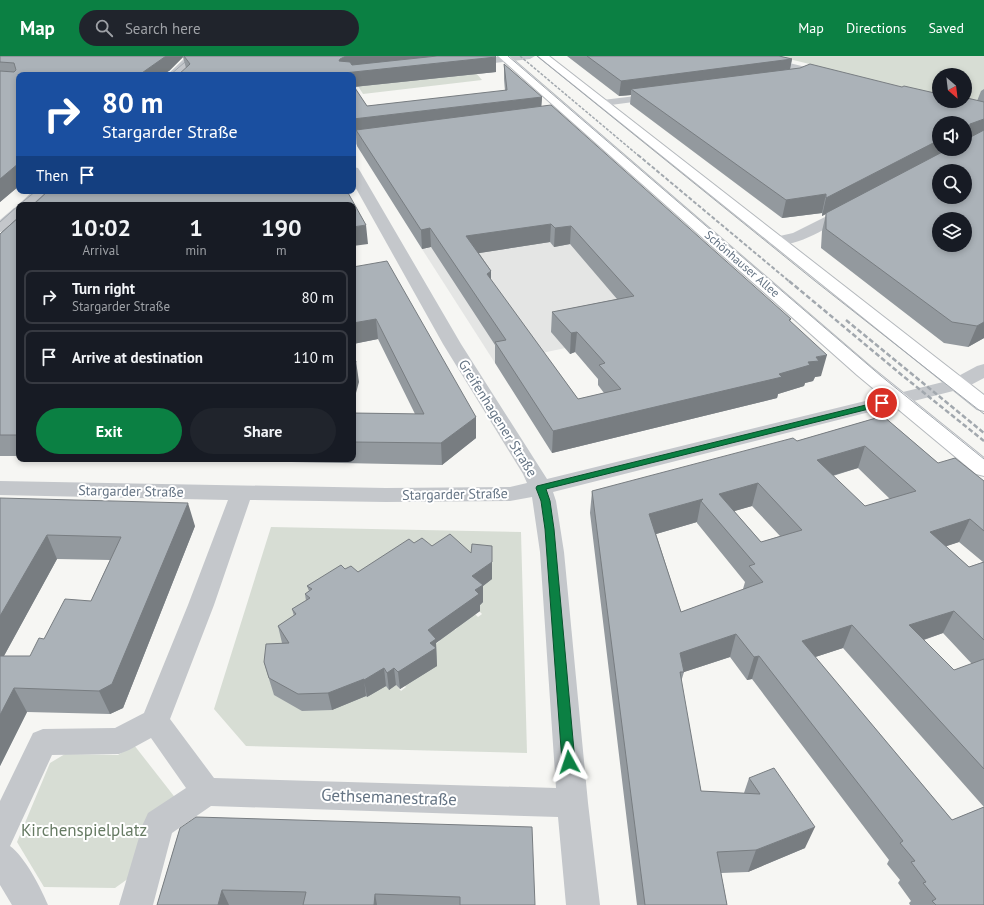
<!DOCTYPE html>
<meta charset="utf-8">
<style>
:root{--surface:#171b24;--page:#20242c;--text:#f1f3f6;--muted:#9ea1a6;--line:#363941;--accent:#0b8043}
body{margin:0;font-family:"PT Sans",sans-serif;background:var(--page);color:var(--text);height:100vh;display:flex;flex-direction:column;font-size:15px;white-space:nowrap}
*{box-sizing:border-box;margin:0}
p{font-size:13px;color:var(--muted)}
.icon{flex:none;width:22px;height:22px;fill:none;stroke:currentColor;stroke-width:2;stroke-linecap:round;stroke-linejoin:round}
.map{position:relative;flex:1;overflow:hidden}
.sheet{position:absolute;left:16px;top:146px;width:340px;height:260px;display:flex;flex-direction:column;background:var(--surface);border-radius:8px;box-shadow:0 2px 6px #0003}
.sheet>*{flex:none}
.hud{position:absolute;left:16px;top:16px;width:340px;height:122px;border-radius:8px;box-shadow:0 2px 6px #0003;background:#1a4fa0;color:#fff;overflow:hidden}
.needle{width:26px;rotate:152deg}
.tools{position:absolute;left:932px;top:12px;display:grid;gap:8px}
.tools a{display:grid;place-items:center;width:40px;height:40px;border-radius:50%;background:var(--surface);box-shadow:0 2px 6px #0003;font-size:20px}
.pin{position:absolute;display:grid;place-items:center;width:34px;height:34px;color:#fff;margin:-17px;border:2px solid #fff;border-radius:50%;box-shadow:0 1px 4px #0007}
.me{position:absolute;width:44px;margin:-22px;rotate:355deg;stroke-linejoin:round;filter:drop-shadow(0 0 3px #0008)}
.turn{display:flex;align-items:center;gap:14px;height:84px;padding:0 20px;font-size:18px}
.turn .icon{width:52px;height:52px;stroke-width:2.5}
.turn b{display:block;font-size:28px;line-height:34px}
.then{display:flex;align-items:center;height:38px;padding:0 20px;background:#0003;gap:8px;font-size:15px}
.eta{display:flex;justify-content:space-evenly;align-items:center;height:68px;text-align:center}
.eta b{font-size:24px;font-weight:600;line-height:28px}
.button{display:flex;gap:8px;margin-top:auto;padding:8px 20px}
.button a{flex:1;height:46px;border-radius:24px;background:var(--accent);color:#fff;font-size:16px;font-weight:600;line-height:46px;text-align:center}
.button a+a{background:var(--page);color:var(--text)}
ul{padding:0;list-style:none}
li{display:flex;align-items:center;gap:12px;height:54px;margin:0 8px 6px;padding:0 12px;border:2px solid var(--line);border-radius:8px}
li div{flex:1}
li b{display:block;font-size:15px}
li em{font-style:normal}
header{display:flex;align-items:center;gap:24px;box-sizing:border-box;height:56px;padding:0 20px;background:var(--accent);color:#fff}
header strong{font-size:19px}
nav{display:flex;gap:22px;margin-inline-start:auto;font-size:14px}
.search{width:280px;height:36px;background:var(--page);display:flex;align-items:center;gap:10px;box-sizing:border-box;padding:0 14px;border-radius:22px;color:var(--muted);font-size:15px}
.map>svg:first-child{display:block}
.built{fill:#e4e5e4}
.green{fill:#d7ddd4;fill-rule:evenodd}
.lines{fill:none;stroke-linecap:round;stroke-linejoin:round}
.primary-casing{stroke:#b5b9bd;stroke-width:2}
.minor{fill:#c4c7cb;fill-rule:evenodd}
.tertiary{fill:#c4c7cb;fill-rule:evenodd}
.primary{fill:#fff;fill-rule:evenodd}
.tram{stroke:#a2a8ae;stroke-width:1}
.rail-far2{stroke:#a2a8ae;stroke-width:1.5;stroke-dasharray:3 1.5;stroke-linecap:butt}
.rail-far1{stroke:#a2a8ae;stroke-width:2;stroke-dasharray:4 2;stroke-linecap:butt}
.rail{stroke:#a2a8ae;stroke-width:2.5;stroke-dasharray:5 2.5;stroke-linecap:butt}
.wall{fill:#93999e;fill-rule:evenodd}
.shaded-wall{fill:#787d81}
.building{fill:#abb2b8;stroke:#787d81;fill-rule:evenodd}
.route{fill:#0b8043;stroke:#07532c}
.labels{text-anchor:middle;stroke-width:4;stroke-linejoin:round;paint-order:stroke}
.far-street-label{font-size:12px;fill:#657484;stroke:#fff}
.street-label{font-size:14px;fill:#657484;stroke:#fff}
.near-street-label{font-size:17px;fill:#657484;stroke:#fff}
.near-park-label{font-size:17px;fill:#677b64;stroke:#fff}
</style>
<header>
<strong>Map</strong>
<div class="search"><svg class="icon" aria-label="search" viewBox="0 0 24 24"><circle cx="10" cy="10" r="6"/><path d="M15 15l6 6"/></svg>Search here</div>
<nav><a>Map</a><a>Directions</a><a>Saved</a></nav>
</header>
<div class="map">
<svg width="984" height="849" viewBox="0 0 984 849">
<rect width="100%" height="100%" fill="#f6f6f3"/>
<!-- built -->
<path class="built" d="M599,166L659,272L495,307L422,193Z"/>
<!-- green -->
<path class="green" d="M777,0H984V46L965,45V19H939V40Z
M476,17L482,24L363,38L358,30Z
M271,471L521,476L527,697L246,690L214,653ZM473,498L478,554L482,558L478,561L474,557L456,567L459,570L455,574L450,570L436,580L440,585L435,588L401,625L406,631L401,635L396,629L389,634L382,619L367,641L365,638L284,591Z
M134,689L177,744L129,822L115,832L44,831L17,786L50,707L65,698L118,699Z"/>
<g class="lines">
<defs>
<path id="primary" d="M498,0H509L871,311L984,402V420L976,418L857,319Z
M538,0H549L984,339V355L977,353Z"/>
</defs>
<!-- primary casing -->
<use href="#primary" class="primary-casing"/>
<!-- minor -->
<path class="minor" d="M502,0H535L530,3L467,10L462,7L467,4Z
M743,0H761L830,17L831,19L826,22L744,2Z
M660,37L664,38L666,40L664,42L603,50L599,49L597,47L599,45L603,44Z
M387,77L391,78L393,81L391,84L353,89V81Z
M353,111L358,112L360,115L461,288L547,423L898,337L905,339L908,343L905,347L553,436L556,445L564,496L588,747L600,849H566L558,761L211,750L172,777L153,849H119L143,768L148,757L186,732L151,682L129,694L119,698L52,699L10,790C25,801 41,832 48,849H12L0,829V745L33,677L43,673L115,672L144,657L188,549L228,444L0,439V425L386,432L510,431L527,427L523,418L443,288L353,127ZM532,441L540,496L556,732L214,722L170,663L214,549L250,444L386,446L510,445Z
M849,149L854,150L856,153L854,156C833,168 796,194 771,188L768,185L771,182L793,177Z"/>
<!-- tertiary -->
<path class="tertiary" d="M187,0H198L178,19H167Z
M33,135H48L33,149H19V163L5,175L0,176V164L14,152L19,151L18,149Z
M984,308V322L965,332L898,349L891,347L888,343L891,339L951,324L977,310Z"/>
<!-- primary -->
<use href="#primary" class="primary"/>
<!-- tram -->
<path class="tram" d="M508,0L881,320L984,403
M537,0L815,225L984,358
M170,19L192,0
M19,149L36,135
M32,149L48,135
M0,166L19,149
M0,178L19,161"/>
<!-- rail-far2 -->
<path class="rail-far2" d="M520,0L639,100"/>
<!-- rail-far1 -->
<path class="rail-far1" d="M638,99L790,226"/>
<!-- rail -->
<path class="rail" d="M789,225L903,320L984,385
M846,264L984,377"/>
</g>
<!-- wall -->
<path class="wall" d="M0,0H495L496,1V16L354,31L367,50L505,35L504,23V8L542,41L541,50L791,263L790,265L821,320L815,321L813,325L805,327L804,330L778,338L777,342L552,397L495,307V289L431,191L422,193L357,90L356,79H353V19L186,12L183,1L169,15L19,19V130L0,146ZM550,186L554,191L570,188L617,243L552,256L551,276L570,298L575,296L598,323V329L604,337L578,343L491,225V215L479,197Z
M567,0H779L792,3L790,13L939,45H977L981,35L984,33V282L968,291L944,287L821,192L822,175L826,158L822,160V157L782,162L630,48L631,39L619,40ZM939,67H965V93H948Z
M19,161V400H0V178Z
M353,211L476,361V382L442,409L142,403H353V357L415,358L378,283L353,288Z
M883,360L938,407L984,425V849H910L909,847L911,845L898,827L900,824L887,808L889,804L752,623L747,624L730,601L684,616L681,626L701,735L744,737L749,722L805,792L748,816L721,817L727,849H637L590,457L592,435L797,385ZM858,412L890,443L865,450L833,420ZM752,450L780,480L761,486L734,455ZM697,466V467L745,526L743,533H744L681,556L656,478ZM959,486L983,506L969,511L946,490ZM943,577L972,608L954,614L924,584ZM843,592L984,751L952,764L815,601Z
M0,442L195,470L123,652L110,658L27,656L0,710ZM57,503L110,504L91,545L30,600H4Z
M414,487L471,497L492,506V523L483,530V546L480,549V555L436,587L437,610L400,633L396,629L389,634L386,630L367,641L366,640L332,654L302,655L274,639L269,623L264,606L282,587L278,570L294,560L292,553L306,545L305,538L309,535L307,530L345,513L358,516Z
M180,772L535,849H157Z"/>
<!-- shaded-wall -->
<path class="shaded-wall" d="M166,0H183V1L169,15L163,19H139Z
M346,0H476L347,15L339,5L340,3Z
M496,1V16L353,31V19H344V17Z
M792,3L789,18L631,33V39L619,40L621,25Z
M542,41L541,56L356,74V79H353V63Z
M984,63V77L966,84L969,75L970,68Z
M939,84V93H948L822,160L826,142Z
M19,107V130L0,146V123Z
M826,138L822,157L782,162L786,144Z
M551,168L550,186L467,199L466,180Z
M366,169L368,188L353,190V171Z
M571,170L570,188L554,191L555,172Z
M430,172L431,191L422,193L421,174Z
M491,215V234L487,218Z
M376,263L378,283L353,288V267Z
M984,266V282L968,291L977,270Z
M577,276L575,296L570,298L571,277Z
M827,299L821,320L815,321L813,325L805,327L804,330L778,338L777,342L552,397L553,375L779,318L808,306L816,301Z
M356,305L359,326L353,348V318Z
M476,361V382L442,409L441,387Z
M865,390L858,412L810,426L817,404Z
M758,427L752,450L714,461L719,438Z
M703,443L701,445L697,466L646,481L649,458Z
M188,447L195,470L123,652L110,658L99,635Z
M970,463L959,486L920,499L930,476Z
M47,479L57,503L0,607V560Z
M492,506V523L483,530V546L480,549V555L436,587L437,610L400,633L398,616L428,574L472,520Z
M954,555L943,577L899,592L909,569Z
M852,569L843,592L794,608L802,585Z
M736,578L730,601L684,616L680,597Z
M759,600L752,623L747,624L754,601Z
M384,612L386,630L367,641L364,624Z
M394,612L396,629L389,634L387,617Z
M364,623L366,640L332,654L328,637Z
M14,632L27,656L0,710V659Z
M815,771L805,792L748,816L756,794Z
M222,834L229,849H218Z
M375,838L377,849H374Z"/>
<!-- building -->
<path class="building" d="M0,0H166L139,19H19V107L0,123V15L14,16L16,14L14,7L0,6Z
M184,0H346L340,3L339,5L350,6L352,9L437,0H495L496,1L344,17L346,19H178L190,8Z
M587,0H779L792,3L621,25Z
M504,8L542,41L353,63V29L367,50L507,34Z
M810,8L902,31L904,30L939,38V45H965V43L967,42L984,46V63L970,68L969,75H965V67H939V84L826,142V138L786,144L631,33L800,12Z
M551,49L791,263L789,264L827,299L816,301L819,305L808,306L810,309L779,318L782,321L553,375L495,286L506,284L430,172L421,174L356,74ZM551,168L555,172L571,170L634,240L552,256L571,277L577,276L605,307L599,309L621,333L578,343L487,218L491,215L466,180Z
M984,74V266L977,270L952,266L826,173V157L948,93H965V84ZM939,115H965V141H939ZM939,163H965V189H939Z
M48,135H347L366,169L353,171V149H33Z
M19,161V379H0V178Z
M387,205L476,361L441,387L353,386V357L424,358L376,263L353,267V211Z
M356,305L353,318V306Z
M883,360L938,407L955,402L984,425V475L970,463L930,476L969,511L984,506V584L954,555L909,569L954,614L984,603V713L852,569L802,585L952,764L984,751V849H936L932,845L936,843L923,827L926,826L911,806L915,805L900,787L903,785L759,600L754,601L736,578L680,597L684,616H680L701,735L760,738L749,722L774,712L815,771L756,794L717,796L727,849H645L592,435L793,382L797,385ZM865,390L916,435L865,450L817,404ZM758,427L802,474L761,486L719,438ZM703,443L701,445L755,508L749,510L763,526L681,556L649,458Z
M0,442L188,447L112,628L99,635L14,632L0,659V600H30L39,582L44,583L65,543L91,545L121,481L47,479L0,560Z
M450,478L471,497L472,488L492,490V506L472,520L483,529L475,534L479,538L428,574L436,583L430,587L436,592L398,616L394,612L387,617L384,612L364,624V623L328,637L298,638L269,622L264,606L266,588L289,587L278,570L296,558L292,553L310,542L305,538L312,533L307,530L341,509L345,513L351,510L358,516L409,483L414,487L422,482L432,490Z
M196,761L532,771L535,849H460V841L375,838L374,849H303L306,836L222,834L218,849H157L180,772Z"/>
<!-- route -->
<path class="route" d="M882,345L886,347L885,349L546,433L550,445L554,473L575,706L573,710L569,712L564,710L562,706L545,473L541,445L536,432L537,430Z"/>
<g class="labels">
<!-- far-street labels -->
<g class="far-street-label">
<text transform="translate(742 208) rotate(41)" y="4">Schönhauser Allee</text>
</g>
<!-- street labels -->
<g class="street-label">
<text transform="translate(498 362) rotate(58)" y="5">Greifenhagener Straße</text>
<text transform="translate(131 435) rotate(1)" y="5">Stargarder Straße</text>
<text transform="translate(455 438) rotate(-1)" y="5">Stargarder Straße</text>
</g>
<!-- near-street labels -->
<g class="near-street-label">
<text transform="translate(389 741) rotate(2)" y="6">Gethsemanestraße</text>
</g>
<!-- near-park labels -->
<g class="near-park-label">
<text x="84" y="780">Kirchenspielplatz</text>
</g>
</g>
</svg>
<div class="tools">
<a><svg class="needle" viewBox="-14 -14 28 28"><path d="M0-13l5 13h-10z" fill="#e53935"/><path d="M0 13l5-13h-10z" fill="#9ea1a6"/></svg></a>
<a><svg class="icon" aria-label="sound" viewBox="0 0 24 24"><path d="M4 9h4l5-4v14l-5-4H4zM17 9q2 3 0 6"/></svg></a>
<a><svg class="icon" aria-label="search" viewBox="0 0 24 24"><circle cx="10" cy="10" r="6"/><path d="M15 15l6 6"/></svg></a>
<a><svg class="icon" aria-label="layers" viewBox="0 0 24 24"><path d="M12 4l9 5-9 5-9-5zM3 14l9 5 9-5"/></svg></a>
</div>
<div class="pin" style="left:882px;top:347px;background:#d93025"><svg class="icon" aria-label="arrive" viewBox="0 0 24 24"><path d="M6 21V4h12l-3 4 3 4H6"/></svg></div>
<svg class="me" style="left:569px;top:706px" viewBox="-20 -20 40 40"><path d="M0-17L14 15 0 8-14 15z" fill="#0b8043" stroke="#fff" stroke-width="4"/></svg>
<div class="hud">
<div class="turn"><svg class="icon" aria-label="right" viewBox="0 0 24 24"><path d="M7 20v-9h11M14 6l5 5-5 5"/></svg><div><b>80 m</b>Stargarder Straße</div></div>
<div class="then">Then<svg class="icon" aria-label="arrive" viewBox="0 0 24 24"><path d="M6 21V4h12l-3 4 3 4H6"/></svg></div>
</div>
<section class="sheet">
<div class="eta">
<div><b>10:02</b><p>Arrival</p></div>
<div><b>1</b><p>min</p></div>
<div><b>190</b><p>m</p></div>
</div>
<ul>
<li><svg class="icon" aria-label="right" viewBox="0 0 24 24"><path d="M7 20v-9h11M14 6l5 5-5 5"/></svg><div><b>Turn right</b><p>Stargarder Straße</p></div><em>80 m</em></li>
<li><svg class="icon" aria-label="arrive" viewBox="0 0 24 24"><path d="M6 21V4h12l-3 4 3 4H6"/></svg><div><b>Arrive at destination</b></div><em>110 m</em></li>
</ul>
<div class="button"><a>Exit</a><a>Share</a></div>
</section>
</div>
